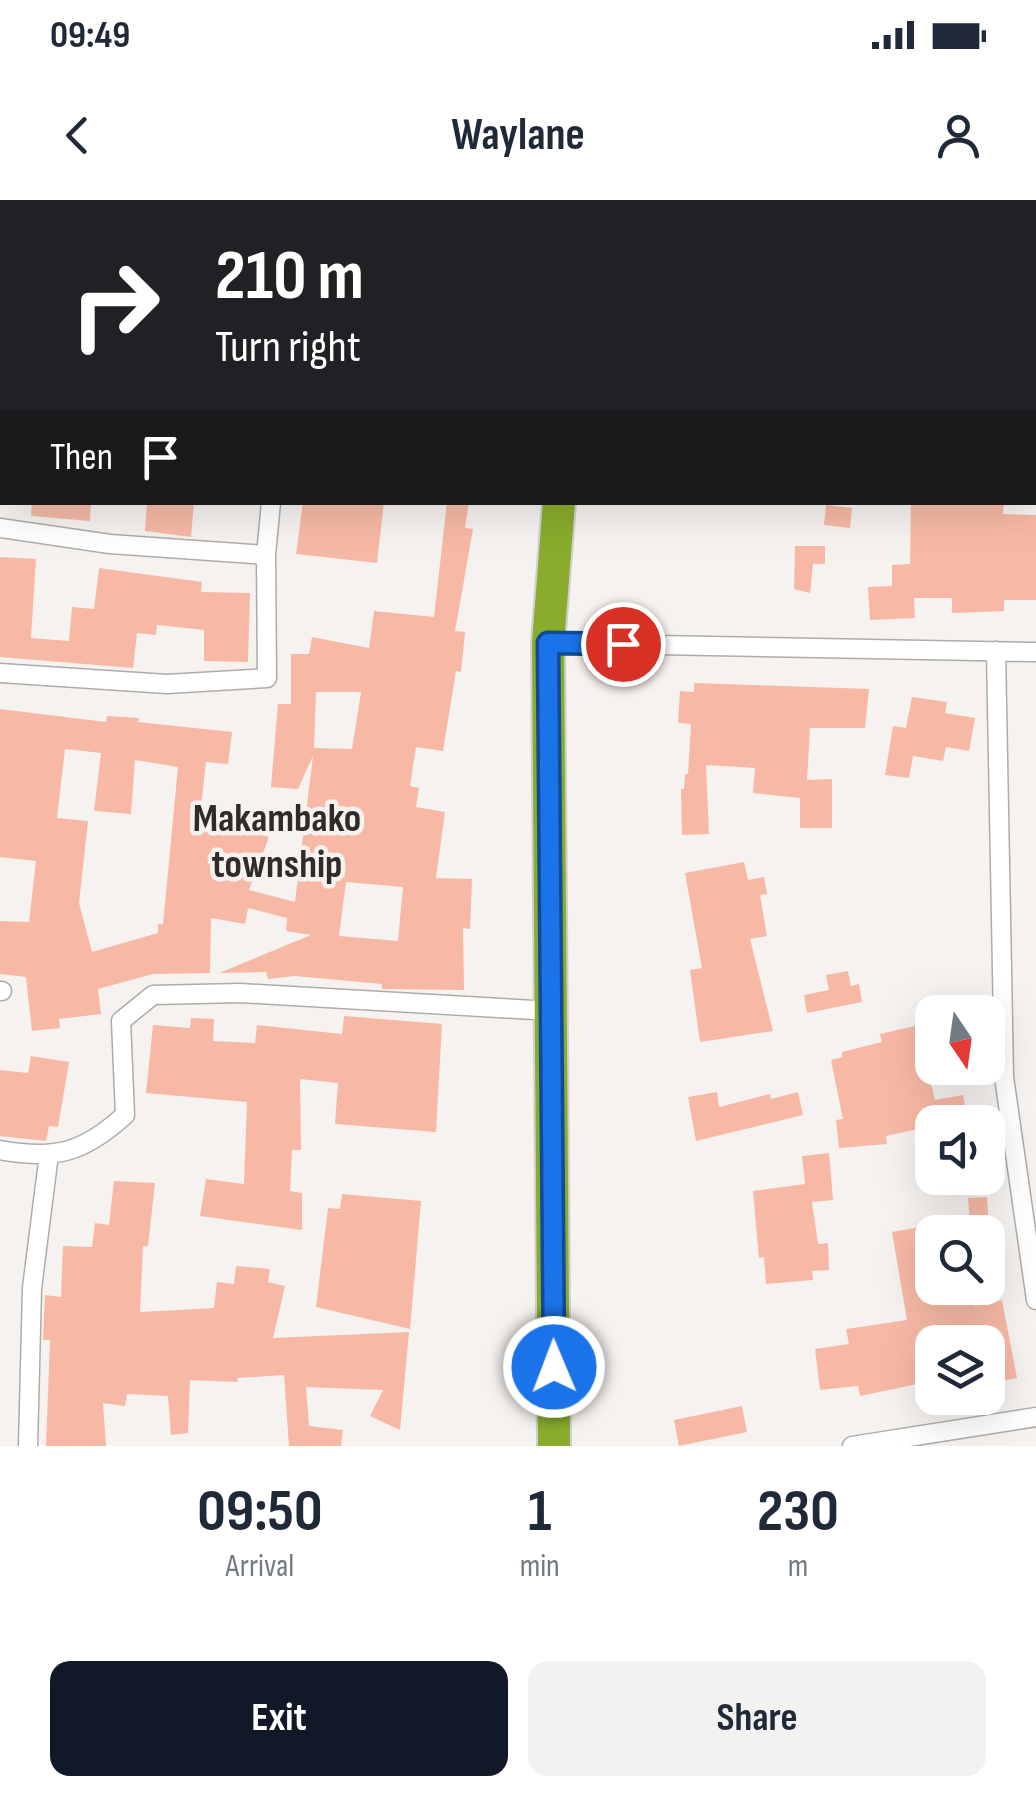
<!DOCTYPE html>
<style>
:root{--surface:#fff;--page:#f2f2f3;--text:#1f2937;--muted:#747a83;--accent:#111827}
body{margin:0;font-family:"Sofia Sans Condensed",sans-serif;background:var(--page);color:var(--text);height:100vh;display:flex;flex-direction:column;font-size:38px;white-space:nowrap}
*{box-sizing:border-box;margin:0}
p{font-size:32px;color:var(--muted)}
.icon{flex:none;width:55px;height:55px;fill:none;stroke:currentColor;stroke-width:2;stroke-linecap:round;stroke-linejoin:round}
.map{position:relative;height:1246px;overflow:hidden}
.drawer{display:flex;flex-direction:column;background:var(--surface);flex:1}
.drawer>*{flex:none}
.hud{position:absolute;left:0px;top:0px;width:1038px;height:305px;box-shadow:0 10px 40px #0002;background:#202124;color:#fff;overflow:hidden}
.needle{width:65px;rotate:167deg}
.tools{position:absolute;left:915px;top:795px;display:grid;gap:20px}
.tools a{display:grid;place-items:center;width:90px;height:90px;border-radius:20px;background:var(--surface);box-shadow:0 10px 40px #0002;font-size:50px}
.pin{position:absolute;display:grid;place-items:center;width:85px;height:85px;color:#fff;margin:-42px;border:5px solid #fff;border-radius:50%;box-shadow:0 2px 10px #0007}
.me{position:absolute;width:110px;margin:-55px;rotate:359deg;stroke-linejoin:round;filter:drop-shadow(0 0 8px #0008)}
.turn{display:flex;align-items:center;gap:35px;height:210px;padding:0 50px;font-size:45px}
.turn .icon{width:130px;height:130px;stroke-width:2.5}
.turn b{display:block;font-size:70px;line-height:85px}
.then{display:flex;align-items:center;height:95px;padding:0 50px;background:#0003;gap:20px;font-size:38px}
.eta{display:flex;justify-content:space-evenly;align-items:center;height:170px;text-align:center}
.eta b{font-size:60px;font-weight:700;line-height:70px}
.primary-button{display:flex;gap:20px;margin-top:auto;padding:20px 50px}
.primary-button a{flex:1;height:115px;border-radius:20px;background:var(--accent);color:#fff;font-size:40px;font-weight:700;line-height:115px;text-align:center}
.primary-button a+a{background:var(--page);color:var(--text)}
.status{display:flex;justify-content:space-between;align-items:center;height:70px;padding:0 50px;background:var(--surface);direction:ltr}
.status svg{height:28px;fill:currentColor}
header{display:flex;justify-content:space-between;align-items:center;height:130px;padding:0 50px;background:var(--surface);font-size:45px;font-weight:700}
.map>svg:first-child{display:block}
.building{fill:#f7b9a6;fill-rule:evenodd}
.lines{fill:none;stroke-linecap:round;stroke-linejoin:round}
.street-casing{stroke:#afaca8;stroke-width:21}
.highway-casing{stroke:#d0d0d0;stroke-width:36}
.street{stroke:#fff;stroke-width:18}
.highway{stroke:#89ac2d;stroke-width:32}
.route-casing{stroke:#114b97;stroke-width:25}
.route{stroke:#1a73e8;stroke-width:18}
.labels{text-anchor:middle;stroke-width:9;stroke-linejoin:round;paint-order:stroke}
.district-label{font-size:40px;font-weight:bold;fill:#2e2b29;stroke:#f6f2ef}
</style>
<div class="status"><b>09:49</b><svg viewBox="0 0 49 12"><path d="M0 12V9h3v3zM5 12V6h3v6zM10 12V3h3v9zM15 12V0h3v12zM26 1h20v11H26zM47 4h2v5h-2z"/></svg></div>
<header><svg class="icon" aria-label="back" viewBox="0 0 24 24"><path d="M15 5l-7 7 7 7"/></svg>Waylane<svg class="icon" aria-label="person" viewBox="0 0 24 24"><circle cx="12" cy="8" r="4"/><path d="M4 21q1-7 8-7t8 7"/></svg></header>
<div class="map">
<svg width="1036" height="1246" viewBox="0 0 1036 1246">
<rect width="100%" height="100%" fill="#f6f2ef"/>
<!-- building -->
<path class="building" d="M32,302H91L90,321L31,316Z
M147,302H194L191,337L145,331Z
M303,302H384L377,363L296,354Z
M447,302H469L465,328L473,329L455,431L465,432L461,472L456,471L443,551L416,547L410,586L419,588L416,607L445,612L436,678L472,679L470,729L463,728L464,790L382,789V784L295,776L268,779L266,772L219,773L311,735L286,731L287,718L248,708L245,724L211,718L210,773L153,774L98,789L101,814L59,819L60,828L32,831L26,777L0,774V721L29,722L36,661L0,657V509L106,522L107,516L139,518L138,522L232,532L228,564L206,562L199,625L244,630L269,637L249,690L295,702L313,556L298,589L271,587L278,504H291V454H309L312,437L369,448L374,411L434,417ZM316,492H361L352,549L314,548ZM65,549L101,553L94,611L131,614L135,560L178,567L163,724H158V733L92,752L79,703L88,621L57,618ZM346,682L403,687L398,741L339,736Z
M911,302H1004L1003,314L1036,315V400H1004V411L952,413V398H914L915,418L870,420L868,387L892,386V365L910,364Z
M826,305L852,308L850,328L824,325Z
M795,346H825V364H813L810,393L794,389Z
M0,357L36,359L31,438L69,441L72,407L94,409L99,368L202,382L201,392L250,393L248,462L204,461V430L157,425L156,435L137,433L133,468L0,457Z
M694,483L869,489L865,528H810L807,580L832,579V628H800V598L753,593L755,568L706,565L709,634L682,635L681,589H684L685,574H688L691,524L678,523L680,491L694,492Z
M912,497L947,502L945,513L975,518L969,551L946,547L943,561L913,556L909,578L885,575L893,526L906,528Z
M744,662L748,680L764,677L767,694L760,695L767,736L750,739L773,831L700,842L690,770L702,768L685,673Z
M848,771L851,786L859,784L862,802L807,813L804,795L829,790L826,775Z
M344,816L442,824L436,932L335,924L338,883L300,879L301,950H292L290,991L302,993V1030L200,1016L206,979L244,984L247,902L146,893L153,825L190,828L191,818L214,819L213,841L255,843L257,825L342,834Z
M919,825L923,842L917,843L924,877L929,876L935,900L963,895L968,922H932V926L886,936L887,944L839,948L836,920L843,919L831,860L842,857V852L882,842L880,834Z
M31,856L69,862L58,927L49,926L46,941L0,936V870L28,873Z
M717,892L719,907L770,894L771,899L798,892L803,915L696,941L688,897Z
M829,953L833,1000L812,1002L818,1044L828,1043L829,1070L812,1071L813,1080L766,1084L764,1057L759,1058L753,991L805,984L802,956Z
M114,981L155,983L148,1046H143L140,1112L214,1108L217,1082L234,1084L236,1066L270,1069L268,1082L285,1086L273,1138L409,1132L400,1230L370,1216L383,1190L306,1187L309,1226L343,1230L341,1246H289L284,1175L237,1178L238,1182L190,1180L188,1233L171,1235L168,1196L127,1194L125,1206L103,1203L106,1246H46L50,1140H43L45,1095L61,1097L63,1046L92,1047L95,1023L109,1025Z
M342,994L421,1001L410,1129L316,1107L328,1008L340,1009Z
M987,997L989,1024L970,1025L968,998Z
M932,1025V1088H972L975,1106L1002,1100L1017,1178L988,1184V1142H932V1181L860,1196L858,1186L820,1190L815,1149L849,1144L846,1129L907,1120L892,1032Z
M742,1206L747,1232L679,1246L674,1220Z"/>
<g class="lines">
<defs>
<path id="street" d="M246,2V0
M957,2V0
M1035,74H1036
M1035,192H1036
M0,328L110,344L266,355L271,302
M548,443L1036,452
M996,451L1004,877L1036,1100
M0,473L167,484L267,478L266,355
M0,791H2
M0,950C56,960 83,953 125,915L121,821L153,795L240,793L551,811
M28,1246L32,1088L49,954
M852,1246L1036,1217"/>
<path id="highway" d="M570,2V0
M554,1246L548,443L559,302"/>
</defs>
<!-- street casing -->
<use href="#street" class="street-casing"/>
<!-- highway casing -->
<use href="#highway" class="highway-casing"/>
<!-- street -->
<use href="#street" class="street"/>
<!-- highway -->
<use href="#highway" class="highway"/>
</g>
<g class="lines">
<defs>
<path id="route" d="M554,1167L548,443L623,444"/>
</defs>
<!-- route casing -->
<use href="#route" class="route-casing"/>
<!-- route -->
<use href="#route" class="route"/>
</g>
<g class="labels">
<!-- district labels -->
<g class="district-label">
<text x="277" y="631">Makambako<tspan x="277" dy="46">township</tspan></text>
</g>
</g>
</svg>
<div class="tools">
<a><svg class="needle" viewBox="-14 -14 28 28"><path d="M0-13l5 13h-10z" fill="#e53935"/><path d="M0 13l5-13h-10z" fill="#747a83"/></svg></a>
<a><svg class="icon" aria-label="sound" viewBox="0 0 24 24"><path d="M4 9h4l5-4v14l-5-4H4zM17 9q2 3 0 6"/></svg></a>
<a><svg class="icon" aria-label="search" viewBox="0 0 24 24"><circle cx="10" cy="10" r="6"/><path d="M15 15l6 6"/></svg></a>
<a><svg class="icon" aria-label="layers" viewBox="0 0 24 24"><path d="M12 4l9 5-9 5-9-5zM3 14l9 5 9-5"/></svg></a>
</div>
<div class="pin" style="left:623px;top:444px;background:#d93025"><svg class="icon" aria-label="arrive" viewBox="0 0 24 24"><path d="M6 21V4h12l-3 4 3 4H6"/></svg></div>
<svg class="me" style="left:554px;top:1167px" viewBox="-20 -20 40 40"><circle r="17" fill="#1a73e8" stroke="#fff" stroke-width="3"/><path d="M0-11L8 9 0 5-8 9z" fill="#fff"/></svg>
<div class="hud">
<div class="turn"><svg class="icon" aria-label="right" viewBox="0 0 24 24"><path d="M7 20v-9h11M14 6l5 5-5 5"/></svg><div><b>210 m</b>Turn right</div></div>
<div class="then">Then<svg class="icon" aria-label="arrive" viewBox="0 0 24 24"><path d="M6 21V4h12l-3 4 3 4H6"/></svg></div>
</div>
</div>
<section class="drawer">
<div class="eta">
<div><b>09:50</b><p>Arrival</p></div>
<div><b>1</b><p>min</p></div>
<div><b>230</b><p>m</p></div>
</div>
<div class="primary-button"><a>Exit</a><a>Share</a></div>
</section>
